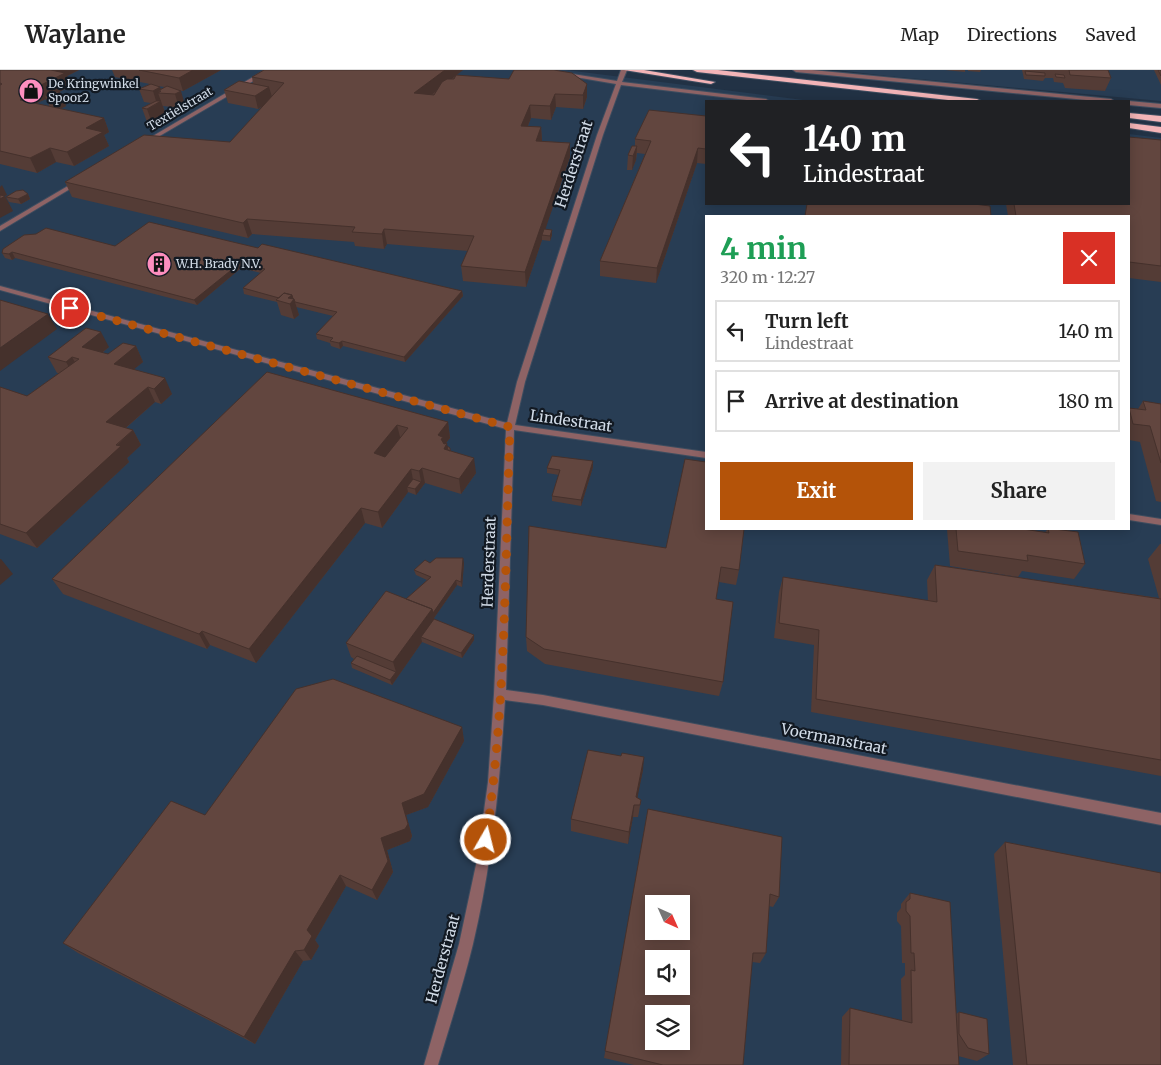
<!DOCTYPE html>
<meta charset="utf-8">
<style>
:root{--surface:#fff;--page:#f2f2f2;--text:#222;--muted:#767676;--line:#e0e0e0;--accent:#b45309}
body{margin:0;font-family:Merriweather,serif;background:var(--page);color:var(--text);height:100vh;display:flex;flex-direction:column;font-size:19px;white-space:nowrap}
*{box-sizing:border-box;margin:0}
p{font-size:16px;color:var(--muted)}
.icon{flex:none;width:28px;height:28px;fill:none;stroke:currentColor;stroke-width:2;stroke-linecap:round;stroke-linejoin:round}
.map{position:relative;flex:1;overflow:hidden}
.details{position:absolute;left:705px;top:145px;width:425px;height:315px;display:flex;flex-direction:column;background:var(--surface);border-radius:0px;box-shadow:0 2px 12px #0003}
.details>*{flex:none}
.hud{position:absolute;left:705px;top:30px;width:425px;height:105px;border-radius:0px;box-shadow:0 2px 12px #0003;background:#202124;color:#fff;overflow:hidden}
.needle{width:32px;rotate:135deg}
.fabs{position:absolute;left:645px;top:825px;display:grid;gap:10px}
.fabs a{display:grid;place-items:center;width:45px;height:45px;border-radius:0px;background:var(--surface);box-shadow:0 2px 12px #0003;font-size:25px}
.pin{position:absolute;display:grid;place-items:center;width:42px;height:42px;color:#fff;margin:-21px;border:2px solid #fff;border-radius:50%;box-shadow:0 1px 5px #0007}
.me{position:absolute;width:55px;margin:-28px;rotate:8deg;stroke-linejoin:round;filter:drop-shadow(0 0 4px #0008)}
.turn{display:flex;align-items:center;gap:18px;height:105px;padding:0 15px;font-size:22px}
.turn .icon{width:65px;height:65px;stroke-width:2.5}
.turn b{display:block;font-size:35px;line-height:42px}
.round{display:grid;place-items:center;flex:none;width:52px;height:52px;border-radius:0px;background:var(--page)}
.headline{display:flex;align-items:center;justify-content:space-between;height:85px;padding:0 15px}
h1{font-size:30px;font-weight:700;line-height:38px;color:#1e9e55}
.button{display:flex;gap:10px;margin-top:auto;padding:10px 15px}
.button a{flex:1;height:58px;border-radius:0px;background:var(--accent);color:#fff;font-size:20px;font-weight:700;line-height:58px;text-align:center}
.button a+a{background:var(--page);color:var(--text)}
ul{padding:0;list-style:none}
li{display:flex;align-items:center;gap:15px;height:62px;margin:0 10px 8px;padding:0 5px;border:2px solid var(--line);border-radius:0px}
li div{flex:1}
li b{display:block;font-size:19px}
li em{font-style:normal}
header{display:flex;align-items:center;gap:30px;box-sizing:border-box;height:70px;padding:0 25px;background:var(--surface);border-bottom:1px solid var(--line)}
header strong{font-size:24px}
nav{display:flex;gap:28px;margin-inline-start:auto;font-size:18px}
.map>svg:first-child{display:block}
.built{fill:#283d54;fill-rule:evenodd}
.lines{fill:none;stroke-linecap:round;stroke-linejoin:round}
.street-casing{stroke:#3e4d5f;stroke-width:2}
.highway-casing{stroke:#3e4d5f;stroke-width:2}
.street{fill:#8e6365;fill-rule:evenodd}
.highway{fill:#f3b4b7;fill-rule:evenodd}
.wall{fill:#543c36;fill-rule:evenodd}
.shaded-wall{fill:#45312c}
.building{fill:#62463f;stroke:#45312c;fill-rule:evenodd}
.route{stroke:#b45309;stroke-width:9;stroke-dasharray:0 16.2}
.labels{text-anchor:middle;stroke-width:4.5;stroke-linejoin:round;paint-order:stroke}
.far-poi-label{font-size:12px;fill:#d1dbe7;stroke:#121922;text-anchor:start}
.far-street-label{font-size:12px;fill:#d1dbe7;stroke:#121922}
.street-label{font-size:15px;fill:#d1dbe7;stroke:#121922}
</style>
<header>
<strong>Waylane</strong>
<nav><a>Map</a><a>Directions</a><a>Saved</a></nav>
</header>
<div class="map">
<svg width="1161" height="995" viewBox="0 0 1161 995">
<rect width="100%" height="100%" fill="#223245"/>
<!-- built -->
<path class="built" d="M0,0H566L811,31H706V134H1129V64L1161,68V995H0ZM706,146H1129V459H706ZM654,834H681V861H654ZM654,889H681V916H654ZM654,944H681V971H654Z
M837,0H1161V31L887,6Z"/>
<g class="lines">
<defs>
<path id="street" d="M265,0H272L146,74L141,73Z
M534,0H547L617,11L621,0H627L622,12L766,29L769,31H755L621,15L603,65L525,312L515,355L706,382V388L514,360L506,620L543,625L1161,743V755L543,635L505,630C500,712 492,794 473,874C463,915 450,955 438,995H424L459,874L477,790L488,712L494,624L506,359L0,220V216L507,353L517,312L597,65L616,14Z
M793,0H812L1111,29L1114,31H1097L796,2Z
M1129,31L1161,34V38L1129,35Z
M78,110L80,111V113L0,161V156Z
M1129,444L1161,449V455L1129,450Z"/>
<path id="highway" d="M624,0H644L715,12L711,14Z
M693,0H718L977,29L981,31H957L697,2Z
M1129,43L1161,46V52L1129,48Z
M1129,53L1161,57V63L1129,58Z"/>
</defs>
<!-- street casing -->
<use href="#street" class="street-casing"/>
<!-- highway casing -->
<use href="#highway" class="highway-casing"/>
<!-- street -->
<use href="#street" class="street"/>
<!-- highway -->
<use href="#highway" class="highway"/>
</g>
<!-- wall -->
<path class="wall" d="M0,0H79L67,6L71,16L59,22L66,36L60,39L104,48L109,62L104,65L109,76L74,96L56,92L37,103L0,94ZM46,29L50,37L37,34V33Z
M112,0H221L183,21L177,20L185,35L179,38L163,36L166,45L152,53L147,52L142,38L151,33L144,32L139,19L150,14L115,7ZM157,16L165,17L161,19Z
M463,0L456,5L509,9L514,0L587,27L583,39L556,37L551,50L531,48L528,56L541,57L542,71L570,73V87L545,159L552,165L550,171L542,170L526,217L463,211L461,196L468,181L387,174L384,179L355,176L354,172L252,164L248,168L72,127L65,112L230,72L264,36L258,39L228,33L224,20L253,14L252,7Z
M945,0H965V2Z
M968,0H981L980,2L968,1Z
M1022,0H1108L1111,8L1105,21L1065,18L1063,13L1054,12L1053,8H1045L1043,11L1024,9Z
M1154,0H1161V15Z
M706,46V94L697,93L656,213L600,206V191L645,84L637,83L636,90L632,100H627L628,85L635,76V69Z
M1161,70V212L1129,208V146H1008L1006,134H1129Z
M28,124L30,129L21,134L9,132L6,127Z
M115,176L258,178L462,221L463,226L405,292L343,276L340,279L331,276L330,273L317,269L316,264L333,246L296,237L299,245L294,249L281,245L277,232L244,224L243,218L261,203L241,198L197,235L15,188L12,190L5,188L2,183Z
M136,276L143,292L134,299L172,324L161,334L155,332L126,358L133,360L141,375L127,388L129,392L37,478L0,464V317L27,326L59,303H57L48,287L109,277L102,283L108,284Z
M267,302L448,352L450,368L446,373L447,376L451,381L476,403L461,424L425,413L416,425L408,422L382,458L365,453L256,593L210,575L207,579L63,524L52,509Z
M1143,331L1161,334V432L1156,431L1140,372L1129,370V338L1138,339Z
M593,391V397L581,436L552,431V426L559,405L547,403V398Z
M529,456L739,500L736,515L719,512L716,529L723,612L719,626L545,594L527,581L526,567Z
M947,459H1023L1045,462L1048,459H1054L1085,494L1074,509L1022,501L1018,507L950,496Z
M1160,474H1161V706L811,642L814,575L774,568L779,522L783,507L928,531L927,510L935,495L1159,528L1148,489Z
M430,493H464L462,517L457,515L434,548V549L474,570L462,588L422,572L392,615L352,598L351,593L354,589L351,587L346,573L406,529L427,510L416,505L414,500Z
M462,657L464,671L428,737L406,745L412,766L410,771L387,780L393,802L377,830L346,816L315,870L319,876L311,890L303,891L255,974L78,883L63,873L205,745Z
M643,700L637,727L641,730L639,742L638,747H633L628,774L571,761V749Z
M648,739L779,827L773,837L769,836L766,883L760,893L752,892L743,995H634L604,988Z
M1005,772L1161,995H1013L994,784Z
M910,823L956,944L959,942L989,984L977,991L958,986L959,995H841L842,947L850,938L902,951L901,909L905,905V893H902L901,856L897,851V843L901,838V834Z"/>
<!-- shaded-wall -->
<path class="shaded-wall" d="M49,0H79L67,6L71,16L51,26L45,25L46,29L37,33L26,44L20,30Z
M193,0H221L183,21L179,8Z
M445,0H463L416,37L414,23Z
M587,14V27L583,39V25Z
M160,17L163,23L161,21H158L159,23H158L166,45L152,53L147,39L157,34L153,21Z
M269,17L273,30L258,39L255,26Z
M181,21L185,35L179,38L175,24Z
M60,22L66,36L58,40L52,26Z
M555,24L556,37L551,50L550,36Z
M530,35L531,48L522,70L521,56Z
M104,48L109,62L104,65L109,76L74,96L67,82L86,58Z
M541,57L542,71H536Z
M570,73V87L543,166L542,165V170L526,217L525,202Z
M637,76L636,90L632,100L633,86Z
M50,78L56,92L37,103L30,88Z
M698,78L697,93L656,213L657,198Z
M2,115L7,125L5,126L13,141L0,148V117Z
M28,124L30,129L21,134L18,129Z
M247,149L252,164L248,168L243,153Z
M384,159L387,174L384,179L382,164Z
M552,160V165L550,171V166Z
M12,182L15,188L12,190L9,184Z
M240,193L241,198L197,235L194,230Z
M462,221L463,226L405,292L404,287Z
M292,225L294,229L299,245L294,249L288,228Z
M48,244L57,259L0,301V278Z
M101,262L109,277L90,292L82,277Z
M342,271L343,276L340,279L339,273Z
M136,276L143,292L122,309L114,294Z
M72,287L81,303L75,308L66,292Z
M165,308L172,324L161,334L154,319Z
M148,317L155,332L114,368L106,352Z
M448,352L450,368L445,374L447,373L449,389L451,393L438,365Z
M397,355L401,371L378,399L374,383Z
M133,360L141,375L127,388L129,392L37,478L26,463Z
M474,388L476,403L461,424L459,409Z
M593,391V397L581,436V430Z
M422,398L425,413L422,417L419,401Z
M411,399L414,415L407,417L408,422L382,458L378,442Z
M421,412L422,417L416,425L415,419Z
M361,438L365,453L256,593L249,579Z
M463,488L464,493L462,517L461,512Z
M0,489H1L13,504L0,515Z
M456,510L457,515L434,548L435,553L421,567L422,572L392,615L390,610L396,602L393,592L432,539Z
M202,561L210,575L207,579L199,564Z
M474,565V570L462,588L461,583Z
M462,657L464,671L428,737L406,745L412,766L410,771L387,780L393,802L377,830L372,820L381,768L402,733Z
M644,687L643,700L636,735V727Z
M634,735L633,747L628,774L629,762Z
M340,805L346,816L315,870L319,876L311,890L304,880L307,860Z
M295,881L303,891L255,974L244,967Z"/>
<!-- building -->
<path class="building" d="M0,0H51L65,3L31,20L20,30L104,48L86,58L103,62L67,82L50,78L30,88L0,81V15L2,14L0,13Z
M139,0H193L179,8Z
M264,0H445L414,23L434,25L442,12L447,9H454L456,5L509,9L514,0H554L572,3L587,14L583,25L555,24L550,36L530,35L521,56L541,57L536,71L570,73L525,202L461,196L474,166L384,159L382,164L352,162L355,157L247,149L243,153L65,112L144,65L230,72L284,13L252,7Z
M1069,0H1108L1111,8L1070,5Z
M1158,0H1161V6Z
M1025,1L1045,3V6L1026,5Z
M1055,4L1064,5L1065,8L1056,7Z
M239,11L269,17L255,26L224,20Z
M151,14L160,17L153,21L139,19Z
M167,16L181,21L175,24L158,23L161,21H158Z
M53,21L60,22L52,26L45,25Z
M156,31H161L147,39L142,38Z
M649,40L706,46V79L698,78L657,198L600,191L651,71L635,69Z
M1129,67L1161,70V196L1129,192V146H1016L1014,134H1129Z
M632,76H637L633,86L628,85Z
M23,120L28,124L18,129L6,127L16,121Z
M0,125L5,126L0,129Z
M807,134H974L990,136L991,146H805Z
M149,152L258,178L262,174L462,221L404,287L342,271L339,273L330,271L333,268L316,264L337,242L295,232L294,229H293L292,225L284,223L279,228L243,218L265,199L240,193L194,230L12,182L9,184L2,183L3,179L24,165L36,164L46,158L115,176Z
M544,159L552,160L550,166L542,165Z
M284,223L292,225L288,228L294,229L290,234L276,230Z
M0,230L48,244L0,278Z
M86,258L101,262L82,277L108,284L123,273L136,276L114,294L165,308L154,319L148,317L106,352L133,360L116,375L121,376L26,463L0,454V317L27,326L79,289L72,287L66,292L48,287Z
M267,302L448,352L438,365L444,368L441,369L444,374L447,373L444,379L474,388L459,409L422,398L419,401L411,399L378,442L361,438L249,579L202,561L199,564L52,509ZM397,355L408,358L385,387L374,383Z
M1143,331L1161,334V393L1150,356L1133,354L1129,338L1146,340Z
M447,376L450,378V381L448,380Z
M552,386L593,391L581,430L552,426L560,400L547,398Z
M685,389L706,392V459H744L739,500L721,497L716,529L733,532L723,612L544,579L526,567L529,456L666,478Z
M413,409L421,412L415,419L407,417Z
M956,459H1023L1049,463L1048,459H1054L1078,462L1085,494L1027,485L1028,491L958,481Z
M436,488H463L461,512L456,510L433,543L432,539L406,529L431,507L414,500L425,490L430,493Z
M935,495L1161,529V690L816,629L819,560L779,553L783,507L937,532Z
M386,521L432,539L393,592L346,573Z
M434,549L474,565L461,583L421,567Z
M357,586L396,602L390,610L351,593Z
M333,609L462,657L424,724L402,733L408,754L405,759L381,768L388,791L372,820L340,805L307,860L312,866L304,880L295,881L244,967L63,873L171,731L205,745L296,619Z
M588,680L621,686L622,683L644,687L636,727L641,730L640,735H634L629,762L571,749Z
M648,739L782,767L779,827L770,824L766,883H753L743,995H663L605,981ZM654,834H681V861H654ZM654,889H681V916H654ZM654,944H681V971H654Z
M1005,772L1161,803V995H1027Z
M910,823L950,832L959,995H849L850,938L912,953L911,900L915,901L914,883H911L910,846L906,841V832L910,829Z
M959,942L987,949L989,984L968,978L959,964Z"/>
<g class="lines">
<!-- route -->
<path class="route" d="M70,238L510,357C505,495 506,634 486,770"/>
</g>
<!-- icons -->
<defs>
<symbol id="shop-disc" viewBox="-11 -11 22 22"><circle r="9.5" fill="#fd8ebe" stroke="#121922"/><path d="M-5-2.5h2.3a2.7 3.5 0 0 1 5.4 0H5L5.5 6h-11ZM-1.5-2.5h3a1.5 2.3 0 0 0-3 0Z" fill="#111"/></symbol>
<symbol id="building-disc" viewBox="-11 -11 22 22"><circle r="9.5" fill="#fd8ebe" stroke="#121922"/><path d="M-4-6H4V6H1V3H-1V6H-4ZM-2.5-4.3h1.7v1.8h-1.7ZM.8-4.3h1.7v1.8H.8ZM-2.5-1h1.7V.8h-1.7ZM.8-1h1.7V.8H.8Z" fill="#111"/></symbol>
</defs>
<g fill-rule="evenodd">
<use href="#shop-disc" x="17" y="7" width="28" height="28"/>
<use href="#building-disc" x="145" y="180" width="28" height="28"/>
</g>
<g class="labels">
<!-- far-poi labels -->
<g class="far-poi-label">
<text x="48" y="18">De Kringwinkel<tspan x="48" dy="14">Spoor2</tspan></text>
<text x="176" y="198">W.H. Brady N.V.</text>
</g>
<!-- far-street labels -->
<g class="far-street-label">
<text transform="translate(180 39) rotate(-31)" y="4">Textielstraat</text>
</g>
<!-- street labels -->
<g class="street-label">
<text transform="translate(574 94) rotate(-72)" y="5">Herderstraat</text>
<text transform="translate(571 351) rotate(8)" y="5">Lindestraat</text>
<text transform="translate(489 492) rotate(-88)" y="5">Herderstraat</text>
<text transform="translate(834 669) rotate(11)" y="5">Voermanstraat</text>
<text transform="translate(443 889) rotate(-75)" y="5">Herderstraat</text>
</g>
</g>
</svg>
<div class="fabs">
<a><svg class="needle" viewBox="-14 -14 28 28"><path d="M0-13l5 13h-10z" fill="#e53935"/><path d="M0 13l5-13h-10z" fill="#767676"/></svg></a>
<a><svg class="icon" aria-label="sound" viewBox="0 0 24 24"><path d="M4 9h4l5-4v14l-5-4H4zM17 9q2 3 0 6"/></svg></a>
<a><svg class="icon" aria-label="layers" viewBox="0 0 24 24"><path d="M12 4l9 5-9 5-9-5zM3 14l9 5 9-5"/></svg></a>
</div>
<div class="pin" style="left:70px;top:238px;background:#d93025"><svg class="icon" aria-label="arrive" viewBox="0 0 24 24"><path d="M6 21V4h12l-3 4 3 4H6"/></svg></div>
<svg class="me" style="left:486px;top:770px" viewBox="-20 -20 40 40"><circle r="17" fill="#b45309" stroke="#fff" stroke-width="3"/><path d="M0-11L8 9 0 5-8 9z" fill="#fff"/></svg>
<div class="hud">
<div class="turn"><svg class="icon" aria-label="left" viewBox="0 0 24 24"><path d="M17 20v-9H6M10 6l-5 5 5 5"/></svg><div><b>140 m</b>Lindestraat</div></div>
</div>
<section class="details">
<div class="headline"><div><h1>4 min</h1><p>320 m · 12:27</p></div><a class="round" style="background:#d93025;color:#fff"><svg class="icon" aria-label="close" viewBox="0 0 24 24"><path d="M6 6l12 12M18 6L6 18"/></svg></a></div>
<ul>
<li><svg class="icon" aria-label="left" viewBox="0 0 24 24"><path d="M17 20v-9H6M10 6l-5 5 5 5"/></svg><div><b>Turn left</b><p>Lindestraat</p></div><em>140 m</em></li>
<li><svg class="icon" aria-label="arrive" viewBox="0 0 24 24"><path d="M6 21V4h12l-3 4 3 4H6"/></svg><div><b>Arrive at destination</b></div><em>180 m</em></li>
</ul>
<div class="button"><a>Exit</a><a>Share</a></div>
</section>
</div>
